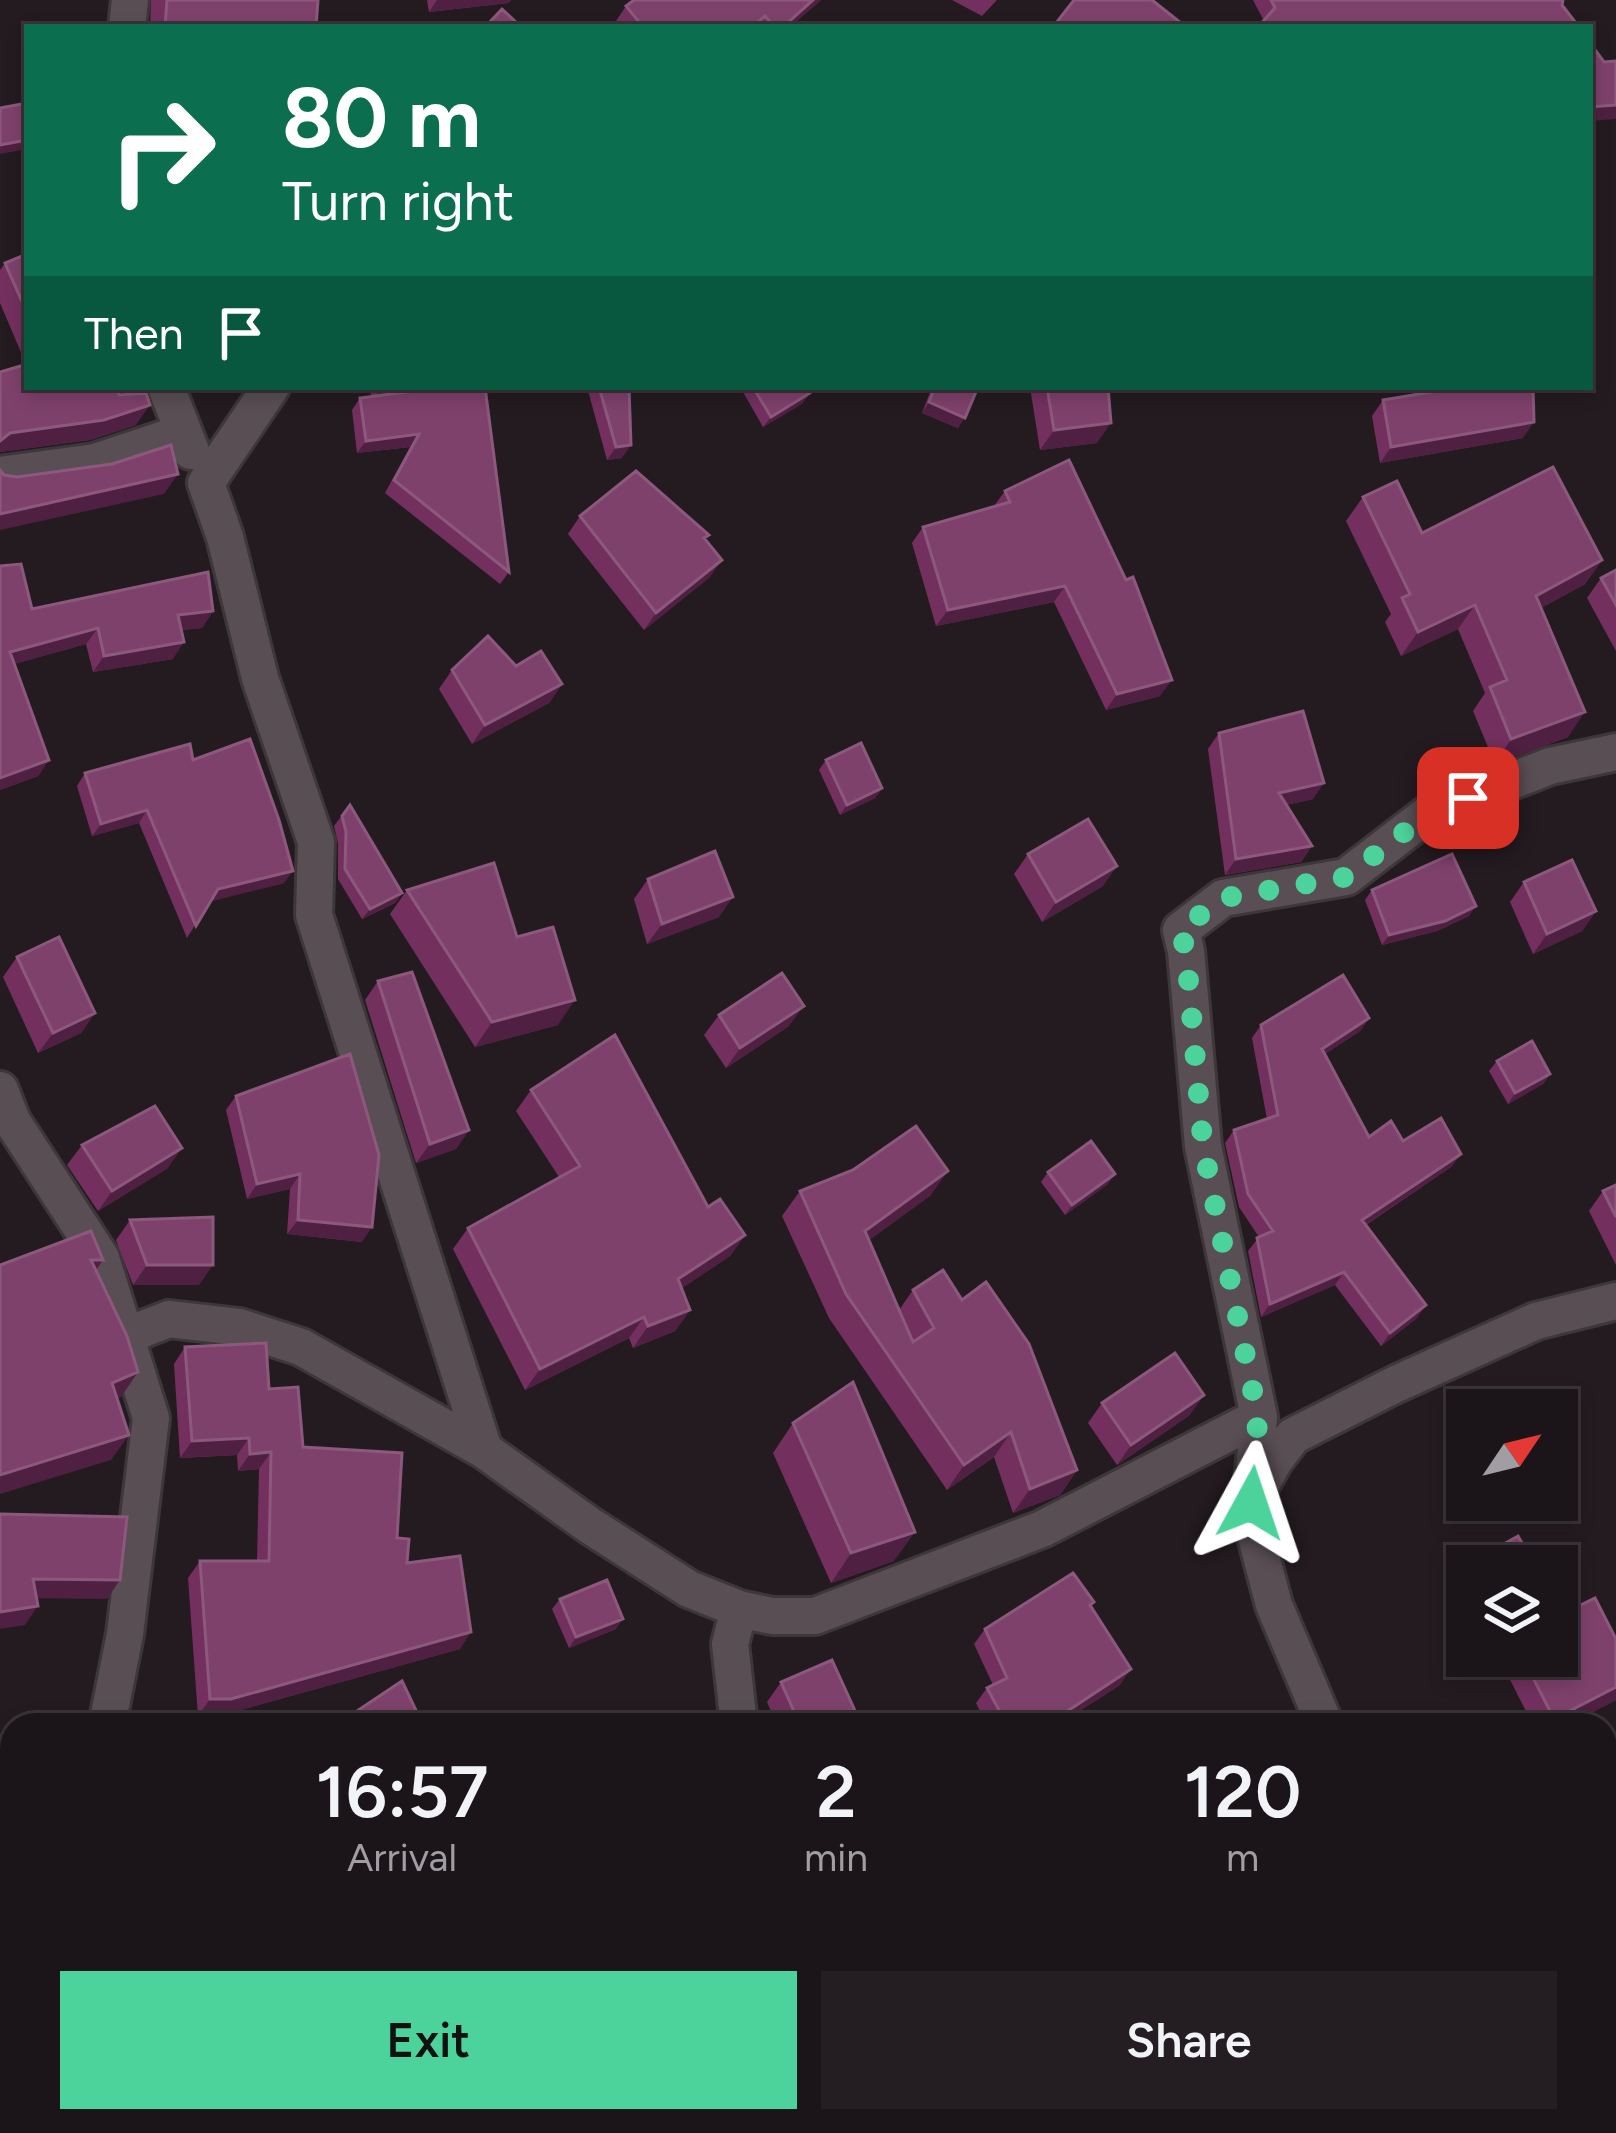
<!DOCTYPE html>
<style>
:root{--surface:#1b1419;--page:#241d22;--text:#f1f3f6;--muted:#a09ea2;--line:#393338;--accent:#4cd39b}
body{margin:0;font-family:Figtree,sans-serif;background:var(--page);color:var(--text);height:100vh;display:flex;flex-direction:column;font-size:45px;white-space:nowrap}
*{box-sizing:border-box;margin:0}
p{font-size:39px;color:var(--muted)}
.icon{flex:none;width:66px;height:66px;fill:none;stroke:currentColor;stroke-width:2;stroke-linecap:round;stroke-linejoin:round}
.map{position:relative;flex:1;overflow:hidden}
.details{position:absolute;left:0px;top:1713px;width:1617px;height:420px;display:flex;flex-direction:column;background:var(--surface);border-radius:36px 36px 0 0;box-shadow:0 6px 18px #0003,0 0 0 3px var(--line)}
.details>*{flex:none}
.hud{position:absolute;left:24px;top:24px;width:1569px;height:366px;border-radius:0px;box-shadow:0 6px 18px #0003,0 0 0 3px var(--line);background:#0b6e4f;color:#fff;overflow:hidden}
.needle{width:78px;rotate:55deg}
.controls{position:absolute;left:1446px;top:1389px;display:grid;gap:24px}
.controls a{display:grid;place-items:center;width:132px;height:132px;border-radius:0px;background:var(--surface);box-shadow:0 6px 18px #0003,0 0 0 3px var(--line);font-size:60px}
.pin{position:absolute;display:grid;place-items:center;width:102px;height:102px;color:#fff;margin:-51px;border-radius:24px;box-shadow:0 6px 18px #0006}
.me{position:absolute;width:132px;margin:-66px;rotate:5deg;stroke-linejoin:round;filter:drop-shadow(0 0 9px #0008)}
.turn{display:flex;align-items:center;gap:42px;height:252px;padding:0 60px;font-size:54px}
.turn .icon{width:156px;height:156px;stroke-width:2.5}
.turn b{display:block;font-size:84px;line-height:102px}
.then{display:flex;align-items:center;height:114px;padding:0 60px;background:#0003;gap:24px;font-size:45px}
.eta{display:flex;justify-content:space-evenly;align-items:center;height:204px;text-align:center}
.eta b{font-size:72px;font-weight:600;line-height:84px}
.primary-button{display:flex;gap:24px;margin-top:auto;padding:24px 60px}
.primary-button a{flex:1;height:138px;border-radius:0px;background:var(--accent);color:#111;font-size:48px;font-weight:600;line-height:138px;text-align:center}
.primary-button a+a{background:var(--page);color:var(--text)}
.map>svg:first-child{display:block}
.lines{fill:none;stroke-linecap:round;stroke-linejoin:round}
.minor-casing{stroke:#3d373a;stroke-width:42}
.minor{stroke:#594e54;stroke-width:36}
.wall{fill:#73305f}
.shaded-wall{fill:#4f2041}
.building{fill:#7e416b;stroke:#8c587c;stroke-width:3}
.route{stroke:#4cd39b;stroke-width:21;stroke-dasharray:0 37.8}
</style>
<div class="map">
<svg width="1616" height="2133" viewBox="0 0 1616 2133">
<rect width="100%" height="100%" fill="#241b21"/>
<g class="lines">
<defs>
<path id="minor" d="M127,27L130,0
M166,387L191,451
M271,387L206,483L225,537L260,678L316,842L314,915L484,1450
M0,475L95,462L182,433
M0,1090L12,1121L101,1258L151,1418L125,1634L107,1725
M125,1336L169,1319L239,1327L301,1347L484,1450L589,1525L689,1589L739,1609L772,1616H815L1042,1529L1259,1417
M1251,1503L1259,1417L1203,1146L1186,951L1181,930L1223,898L1346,877L1428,814L1550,766L1616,752
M739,1609L730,1644L739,1725
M1325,1725L1274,1605L1254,1529L1251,1503L1274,1461L1293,1436L1396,1384L1536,1321L1616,1301
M0,1823L12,1833
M1605,1900H1616
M0,2022L12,2005
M185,2121L192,2133
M898,2121L910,2133
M1509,2121L1518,2133"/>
</defs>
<!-- minor casing -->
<use href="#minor" class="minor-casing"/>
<!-- minor -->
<use href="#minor" class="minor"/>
</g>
<!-- wall -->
<path class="wall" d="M151,0H318L316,27H150Z
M427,0H511L508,3L429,12Z
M821,0L790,27H616L614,24L626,6Z
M952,0H997L982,16Z
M1253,0H1563L1562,5L1264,21Z
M27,244V387L119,395L136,425L90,440L0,452V372L26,364L0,303V270L5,263L27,255L24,248Z
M495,387L485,388L509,572L500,584L385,493L410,447L357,453L352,410L360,398L371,396L370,387Z
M587,387H629L622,458L607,460Z
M746,387H807L803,403L763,427L743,392Z
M932,387H978L958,428L922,413Z
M1030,387H1108L1097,443L1040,450Z
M1383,400L1523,438L1380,463L1372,416Z
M1005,491L1160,696L1106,710L1054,602L936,626L912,543L923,527L994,506Z
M1363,497L1422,533L1602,560L1585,584L1541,608L1568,737L1495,764L1473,711L1485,693L1458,629L1401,656L1385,622L1391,614L1346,521Z
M580,516L706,541L710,577L644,630L568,534Z
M0,566L32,609L213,611L202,628L182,630L173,659L93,672L86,644L14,664L49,760L38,776L0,790Z
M1616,570V651L1587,598L1601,578Z
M516,666L562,684L549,703L472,744L439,689L452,670Z
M1219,733L1313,799L1286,805L1312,846L1301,862L1225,875L1208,749Z
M193,760L284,883L210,901L187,938L139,823L92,836L77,786L85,773Z
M826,760L882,788L875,798L840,815L819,770Z
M350,805L402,893L395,903L362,919L338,879V843L334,826Z
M1028,854L1103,886L1042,922L1014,874Z
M648,879L719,917L647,944L634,899Z
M1524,882L1596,911L1582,931L1533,954L1510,902Z
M407,890L517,937L558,1025L475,1047L390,914Z
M1372,890L1469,916L1437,931L1382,945L1365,900Z
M17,957L95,1013L81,1033L38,1053L3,977Z
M378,981L469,1130L456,1149L416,1163L365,1000Z
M719,1015L789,1026L726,1068L704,1035Z
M1369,1018L1360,1031L1325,1054L1369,1137L1403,1141L1461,1154L1451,1167L1366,1225L1417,1318L1381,1346L1335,1285L1261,1317L1248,1251L1259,1237L1239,1207L1225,1143L1234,1130L1267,1119L1252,1038L1261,1025Z
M1497,1061L1550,1074L1543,1084L1508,1104L1489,1071Z
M531,1090L708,1207L745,1235L730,1256L682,1288L690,1310L675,1331L633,1348L629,1338L525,1390L453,1249L468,1228L559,1177L516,1111Z
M236,1096L362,1242L287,1234L290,1189L247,1199L226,1110Z
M82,1145L168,1168L98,1211L67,1165Z
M1048,1172L1108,1184L1065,1215L1041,1182Z
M1616,1185V1265L1589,1211L1603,1191Z
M800,1191L931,1195L869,1240L899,1310L913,1290L1077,1470L1060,1495L1013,1513L994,1457L947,1490L829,1318L782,1216Z
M130,1220L199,1285H133L116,1240Z
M185,1347L269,1389L303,1447L397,1538L407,1563L460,1649L219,1716H198L188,1578L200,1561H257L259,1469L238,1471L237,1455L180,1458L174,1364Z
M1102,1403L1190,1415L1117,1465L1088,1423Z
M793,1423L894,1561L831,1583L773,1453Z
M1467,1566V1621L1449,1587L1463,1567Z
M560,1599L616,1629L569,1648L552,1609Z
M1094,1602L1091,1607L1120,1685L1061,1723L1062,1725H987L976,1703L987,1688L993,1685L974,1644L985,1629Z
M1562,1614L1616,1639V1700L1568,1725H1533L1498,1656H1557Z
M781,1682L847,1725H777L767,1702Z
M729,2121H795L793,2125L767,2133H733Z
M962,2121H984L972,2132Z"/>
<!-- shaded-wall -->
<path class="shaded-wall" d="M437,0H511L508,3L429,12Z
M813,0H821L790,27H783Z
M1616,105V119L1590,121V107Z
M27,140V149L0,154V145Z
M396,387H441L372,401L381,389Z
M810,393L803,403L763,427L771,417Z
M929,402L965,418L958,428L922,413Z
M150,405L136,425L90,440L0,452V441L10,433Z
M1534,422L1523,438L1380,463L1391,447Z
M1111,423L1097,443L1040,450L1054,430Z
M419,434L410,447L357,453L366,441Z
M631,445L622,458L607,460L616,447Z
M178,474L164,494L0,530V514Z
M722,560L710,577L644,630L656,613Z
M1602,560L1585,584L1519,620L1536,596Z
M1065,586L1054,602L936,626L948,610Z
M1475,605L1458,629L1401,656L1418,632Z
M213,611L202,628L167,632L178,615Z
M98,628L86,644L0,668L10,652Z
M184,642L173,659L93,672L104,656Z
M1172,680L1160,696L1106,710L1117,694Z
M562,684L549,703L472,744L485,725Z
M1585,712L1568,737L1495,764L1511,739Z
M49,760L38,776L0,790V778Z
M1324,783L1313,799L1268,809L1279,793Z
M882,788L875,798L840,815L847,805Z
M147,810L139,823L92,836L101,824Z
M1312,846L1301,862L1225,875L1236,859Z
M1117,866L1103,886L1042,922L1056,902Z
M293,871L284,883L209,902L218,889Z
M402,893L395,903L362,919L370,909Z
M733,897L719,917L647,944L662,924Z
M1476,906L1469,916L1437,931L1382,945L1389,935Z
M1596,911L1582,931L1533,954L1547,934Z
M575,1000L558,1025L475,1047L492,1022Z
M804,1006L789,1026L726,1068L740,1048Z
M95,1013L81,1033L38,1053L53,1033Z
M1369,1018L1360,1031L1313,1062L1322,1049Z
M1550,1074L1543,1084L1508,1104L1515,1093Z
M469,1130L456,1149L416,1163L430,1144Z
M182,1148L168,1168L98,1211L112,1191Z
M1461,1154L1451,1167L1353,1233L1362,1220Z
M948,1171L931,1195L848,1255L865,1231Z
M300,1174L290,1189L247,1199L257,1184Z
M1115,1174L1108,1184L1065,1215L1072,1205Z
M298,1220L372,1227L362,1242L287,1234Z
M745,1235L730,1256L664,1300L678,1279Z
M91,1260H103L86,1285Z
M147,1265H213L199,1285H133Z
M1344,1272L1335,1285L1261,1317L1270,1304Z
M1426,1305L1417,1318L1381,1346L1390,1333Z
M690,1310L675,1331L633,1348L648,1326Z
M644,1317L629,1338L525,1390L540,1369Z
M138,1372L121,1397L95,1408L112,1383Z
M1204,1395L1190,1415L1117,1465L1131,1445Z
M1011,1432L994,1457L947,1490L964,1465Z
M129,1435L111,1460L0,1494V1475Z
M249,1438L237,1455L180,1458L192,1441Z
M271,1452L259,1469L238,1471L250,1454Z
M1077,1470L1060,1495L1013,1513L1030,1489Z
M915,1532L894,1561L831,1583L851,1553Z
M33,1579L120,1580L107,1599L20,1598Z
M38,1606L25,1625L0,1629V1612Z
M623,1619L616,1629L569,1648L576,1637Z
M471,1632L460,1649L219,1716H198L210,1699Z
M1131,1669L1120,1685L1058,1725L1057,1718Z
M1616,1687V1700L1568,1725H1550L1554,1719Z
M856,1713L847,1725H828Z
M1616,2009V2019L1605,2027V2015Z
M780,2121H795L793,2125L767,2133H743Z"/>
<!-- building -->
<path class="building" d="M167,0H318L316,27H165Z
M634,0H813L783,27H774L765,16L752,27H643L626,6Z
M1074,0H1152L1186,27H1053Z
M1271,0H1563L1562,5L1579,27H1258L1275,8Z
M502,9L521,27H485Z
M1590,43L1604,62L1616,61V105L1590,107Z
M27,103V140L0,145V108Z
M27,254V313L5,263Z
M27,364V387H117L119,395L146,393L150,405L104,420L10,433L0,441V372Z
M445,387H485L509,572L394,480L419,434L366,441L360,398Z
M599,387H629L631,445L616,447Z
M753,387H807L810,393L771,417Z
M935,387H978L965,418L929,402Z
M1047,387H1108L1111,423L1054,430Z
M1461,387H1533L1534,422L1391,447L1383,400Z
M171,445L178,474L0,514V470L4,475L17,477L112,464Z
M1069,460L1126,580L1133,577L1172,680L1117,694L1065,586L948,610L923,527L1010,502L1005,491Z
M1553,467L1602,560L1536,596L1585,712L1511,739L1490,687L1507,680L1475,605L1418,632L1402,598L1410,594L1363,497L1397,481L1422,533Z
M636,471L709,535L704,538L722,560L656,613L580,516Z
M21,564L32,609L208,572L213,611L178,615L184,642L104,656L98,628L10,652L49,760L0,778V566Z
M1616,570V605L1601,578Z
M488,636L516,666L541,651L562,684L485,725L452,670Z
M1303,711L1324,783L1279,793L1312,846L1236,859L1219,733Z
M250,739L279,820L293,871L218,889L196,926L147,810L101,824L85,773L190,744L193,760Z
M861,743L882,788L847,805L826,760Z
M350,805L402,893L370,909L345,869L346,832L342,816Z
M1088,819L1117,866L1056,902L1028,854Z
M715,851L733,897L662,924L648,879Z
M1452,854L1476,906L1445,921L1389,935L1372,890Z
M1572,860L1596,911L1547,934L1524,882Z
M494,863L517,937L553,927L575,1000L492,1022L407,890Z
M59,937L95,1013L53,1033L17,957Z
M412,972L469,1130L430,1144L378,981Z
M782,973L804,1006L740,1048L719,1015Z
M1343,975L1369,1018L1322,1049L1369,1137L1391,1121L1403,1141L1441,1118L1461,1154L1362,1220L1426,1305L1390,1333L1344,1272L1270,1304L1257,1238L1273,1231L1248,1194L1234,1130L1278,1115L1261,1025Z
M615,1035L708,1207L720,1199L745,1235L678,1279L690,1310L648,1326L644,1317L540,1369L468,1228L580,1166L531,1090Z
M1532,1041L1550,1074L1515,1093L1497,1061Z
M350,1054L379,1155L372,1227L298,1220L300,1174L257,1184L236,1096Z
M155,1106L182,1148L112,1191L82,1145Z
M916,1126L948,1171L865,1231L913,1342L934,1328L913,1290L943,1270L962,1300L986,1282L1029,1344L1077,1470L1030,1489L1011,1432L964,1465L846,1294L800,1191L853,1170Z
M1091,1141L1115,1174L1072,1205L1048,1172Z
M1616,1185V1217L1603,1191Z
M213,1217V1265H147L130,1220Z
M91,1231L103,1260H91L127,1336L138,1372L112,1383L129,1435L0,1475V1265Z
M266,1343L269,1389L298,1387L303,1447L402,1453L397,1538L409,1539L407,1563L460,1556L471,1632L231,1699H210L200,1561H269L271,1452L250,1454L249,1438L192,1441L185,1347Z
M1175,1353L1204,1395L1131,1445L1102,1403Z
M853,1382L915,1532L851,1553L793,1423Z
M0,1514L127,1517L120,1580L33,1579L38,1606L0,1612Z
M1518,1536L1535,1566H1467V1575L1463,1567Z
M1073,1573L1094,1602L1090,1605L1131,1669L1057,1718L1062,1725H1007L987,1688L1007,1678L985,1629Z
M607,1580L623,1619L576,1637L560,1599Z
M1595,1598L1616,1639V1687L1554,1719L1522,1656H1557V1605L1562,1614Z
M832,1660L856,1713L828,1725H800L781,1682Z
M402,1681L423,1725H336Z
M1516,1714L1519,1725H1468Z
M1605,1962L1616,1982V2009L1605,2015Z
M349,2121H388L395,2133H328Z
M740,2121H780L743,2133Z
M1082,2121H1302L1307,2133H1064Z"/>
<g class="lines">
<!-- route -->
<path class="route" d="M1251,1503L1258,1417L1203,1146L1186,951L1180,930L1223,898L1346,877L1428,814L1468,798"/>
</g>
</svg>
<div class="controls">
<a><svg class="needle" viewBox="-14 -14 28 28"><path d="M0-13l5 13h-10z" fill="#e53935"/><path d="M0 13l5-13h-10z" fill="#a09ea2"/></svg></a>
<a><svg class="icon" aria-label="layers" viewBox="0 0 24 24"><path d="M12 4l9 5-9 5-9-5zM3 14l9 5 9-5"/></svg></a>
</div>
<div class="pin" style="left:1468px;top:798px;background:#d93025"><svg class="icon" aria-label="arrive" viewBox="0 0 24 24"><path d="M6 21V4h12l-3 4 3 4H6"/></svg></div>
<svg class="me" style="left:1251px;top:1503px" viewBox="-20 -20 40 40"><path d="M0-17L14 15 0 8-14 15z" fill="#4cd39b" stroke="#fff" stroke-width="4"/></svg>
<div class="hud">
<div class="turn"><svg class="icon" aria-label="right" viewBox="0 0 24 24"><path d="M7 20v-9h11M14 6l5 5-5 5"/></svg><div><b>80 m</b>Turn right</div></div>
<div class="then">Then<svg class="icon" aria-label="arrive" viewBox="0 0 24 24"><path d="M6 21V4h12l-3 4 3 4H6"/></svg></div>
</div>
<section class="details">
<div class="eta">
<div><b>16:57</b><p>Arrival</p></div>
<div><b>2</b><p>min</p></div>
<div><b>120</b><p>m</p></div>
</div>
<div class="primary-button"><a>Exit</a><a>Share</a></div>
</section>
</div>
